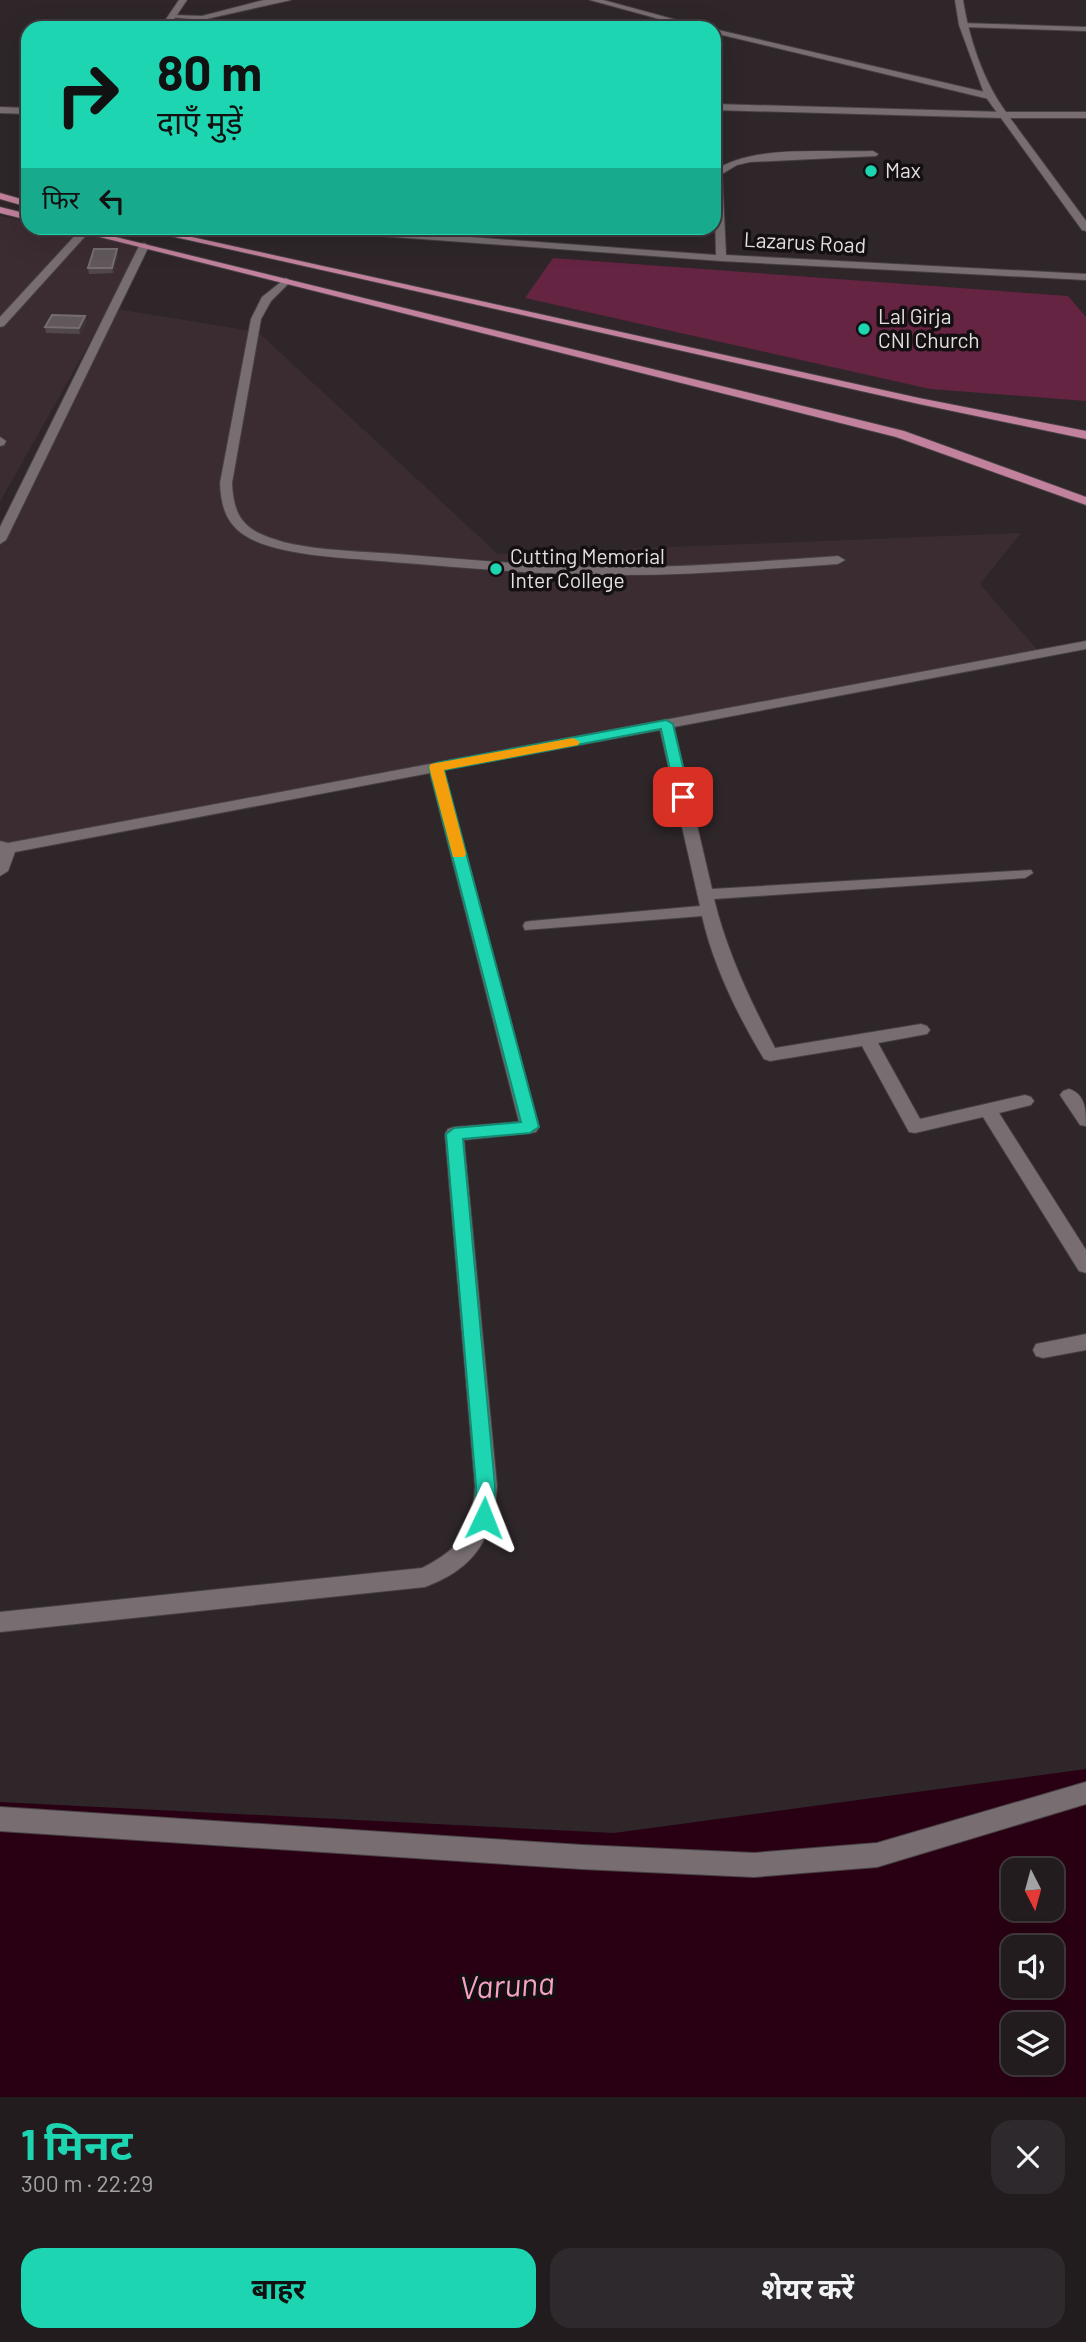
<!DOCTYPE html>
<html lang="hi">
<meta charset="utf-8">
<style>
:root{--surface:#221c1f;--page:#2e292c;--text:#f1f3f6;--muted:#a2a1a4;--line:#3f3a3d;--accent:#1ed5b1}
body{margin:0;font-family:Barlow,"Noto Sans Devanagari",sans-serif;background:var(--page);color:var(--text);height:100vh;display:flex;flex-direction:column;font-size:26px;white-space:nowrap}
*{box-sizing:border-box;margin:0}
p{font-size:23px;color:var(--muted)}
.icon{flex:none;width:38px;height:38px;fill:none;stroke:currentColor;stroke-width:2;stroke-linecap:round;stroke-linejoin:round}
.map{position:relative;height:2097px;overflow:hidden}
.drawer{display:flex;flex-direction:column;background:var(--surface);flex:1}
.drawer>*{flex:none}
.top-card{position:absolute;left:21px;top:21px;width:700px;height:214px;border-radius:21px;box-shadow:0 7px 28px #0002,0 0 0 2px var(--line);background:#1ed5b1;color:#111;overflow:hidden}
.needle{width:46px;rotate:174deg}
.tools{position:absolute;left:1001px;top:1858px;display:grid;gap:14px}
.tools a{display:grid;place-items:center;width:63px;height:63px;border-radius:14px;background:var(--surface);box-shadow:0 7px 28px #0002,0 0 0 2px var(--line);font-size:35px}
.pin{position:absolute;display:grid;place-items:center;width:60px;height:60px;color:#fff;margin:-30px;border-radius:14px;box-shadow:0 4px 10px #0006}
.me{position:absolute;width:77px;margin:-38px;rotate:2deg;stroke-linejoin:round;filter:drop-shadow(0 0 5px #0008)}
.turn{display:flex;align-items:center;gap:24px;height:147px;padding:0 21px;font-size:32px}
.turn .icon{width:91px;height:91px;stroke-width:2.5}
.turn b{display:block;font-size:49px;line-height:60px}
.then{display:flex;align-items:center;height:66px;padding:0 21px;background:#0003;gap:14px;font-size:26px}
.round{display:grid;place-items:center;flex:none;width:74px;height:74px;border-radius:21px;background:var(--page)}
.overview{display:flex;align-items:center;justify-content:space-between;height:119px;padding:0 21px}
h1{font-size:42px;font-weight:700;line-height:52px;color:var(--accent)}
.cta{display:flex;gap:14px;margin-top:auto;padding:14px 21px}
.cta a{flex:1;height:80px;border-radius:21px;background:var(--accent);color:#111;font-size:28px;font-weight:700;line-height:80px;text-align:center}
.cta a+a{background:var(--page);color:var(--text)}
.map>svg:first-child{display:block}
.built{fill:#3b2c32}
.green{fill:#652442}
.water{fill:#290013;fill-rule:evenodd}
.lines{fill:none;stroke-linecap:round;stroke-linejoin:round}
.service-casing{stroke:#474143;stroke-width:2}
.minor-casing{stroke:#474143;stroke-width:2}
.primary-casing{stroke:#474143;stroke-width:2}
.service{fill:#786e72;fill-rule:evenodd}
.minor{fill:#786e72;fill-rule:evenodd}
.primary{fill:#c2819c;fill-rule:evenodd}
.wall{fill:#51484c}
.shaded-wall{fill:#3c3437}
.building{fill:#61585c;stroke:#756d71;stroke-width:2}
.route{fill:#1ed5b1;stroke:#148a73;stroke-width:2}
.slow{fill:#f59e0b}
.poi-dot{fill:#1ed5b1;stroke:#141011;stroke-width:2.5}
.labels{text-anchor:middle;stroke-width:7;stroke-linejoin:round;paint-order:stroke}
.far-poi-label{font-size:21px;fill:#e4dee0;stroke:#141011;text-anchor:start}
.far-street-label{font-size:21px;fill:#e4dee0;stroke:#141011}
.near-water-label{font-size:32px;font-style:italic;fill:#f5a2c3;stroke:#141011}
</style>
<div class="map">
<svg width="1086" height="2097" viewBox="0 0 1086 2097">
<rect width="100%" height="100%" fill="#2e2629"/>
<!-- built -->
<path class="built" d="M0,216L28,222V228H55L144,246L0,502Z
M111,308L258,332L498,554L1021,533L980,584L1041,654L0,846V540Z"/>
<!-- green -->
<path class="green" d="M553,258L1068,296L1086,317V401L930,389L525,298Z"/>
<!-- water -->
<path class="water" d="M1086,1769V2097H0V1802L614,1833ZM1013,1871H1052V1909H1013ZM1013,1948H1052V1986H1013ZM1013,2025H1052V2063H1013Z"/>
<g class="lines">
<defs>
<path id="service" d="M264,0H291L202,20L169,17L173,15L202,16Z
M590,0H603L706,28H692Z
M960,23L1086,27V31L963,27Z
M714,29L989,93L993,96L989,99L714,33Z
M714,104L1003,112L1008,115L1003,118L714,110Z
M81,229L90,231L4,326L0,327V317Z
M0,437L6,441L4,445L0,446Z"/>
<path id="minor" d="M179,0H187L168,28H160Z
M955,0H963C969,38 983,81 1006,112H1086V118H1010L1086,221V231L1082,230L985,96L959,25Z
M0,107L28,108V114L0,113Z
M873,151L878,154L876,156L750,162L737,165L722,174L726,255L1086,274V280L721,261L313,231L308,228H347L716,255L714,171C753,144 826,153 873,151Z
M144,243L149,246L6,540L0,544V527L139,246Z
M286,278L291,281L271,301L261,319L232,483C233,506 238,524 261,534C296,551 359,551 397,554C472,560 546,567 620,567C693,567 765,561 838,556L845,560L838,564C765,569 693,575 620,575C544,575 468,568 392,562C353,558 286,557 251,539C227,527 221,508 220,483L251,319L262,297Z
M1086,641V649L674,727L712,889L1031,870L1033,873L1025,878L714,899C727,952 750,1000 775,1048L921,1024L927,1026L930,1030L927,1034L878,1043L920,1119L1025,1095L1031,1097L1034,1101L1031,1105L999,1113L1086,1250V1273L1079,1271L983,1117L915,1133L909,1132L862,1046L770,1061L764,1059C738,1016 713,965 702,916L525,930L523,926L525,922L531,921L700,906L660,730L444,770L539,1127L536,1132L530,1133L464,1140L497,1486C493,1538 476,1568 425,1587L0,1632V1612L422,1568C463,1547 472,1531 475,1486L445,1134L448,1129L454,1127L519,1122L430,773L15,852L8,871L0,876V841L8,843Z
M1069,1089C1086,1094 1086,1112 1086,1126L1080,1125L1060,1095L1063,1091Z
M1086,1334V1350L1043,1358L1036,1356L1033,1350L1036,1344Z
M1086,1782V1804L877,1867L754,1877L582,1869L0,1831V1807L582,1845L754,1853L877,1843Z"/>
<path id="primary" d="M0,193L28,201V207L0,199Z
M0,207L28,214V220L0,213Z
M64,228H79L904,431L1086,497V505L896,437Z
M135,228H151L919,398L1086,431V439L919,404Z"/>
</defs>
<!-- service casing -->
<use href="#service" class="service-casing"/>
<!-- minor casing -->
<use href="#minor" class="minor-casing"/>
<!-- primary casing -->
<use href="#primary" class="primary-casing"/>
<!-- service -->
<use href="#service" class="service"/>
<!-- minor -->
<use href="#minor" class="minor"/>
<!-- primary -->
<use href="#primary" class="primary"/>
</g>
<!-- wall -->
<path class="wall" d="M117,249L118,255L113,273L89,274L88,268Z
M85,316L86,322L80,334L46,333L45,327Z"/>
<!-- shaded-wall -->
<path class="shaded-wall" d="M117,249L118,255L113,273L112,268Z
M85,316L86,322L80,334L79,328Z"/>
<!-- building -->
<path class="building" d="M94,249H117L112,268H88Z
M52,315L85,316L79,328L45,327Z"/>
<!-- route -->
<path class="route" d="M666,720L673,724L690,797L683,802L676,797L661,729L444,770L539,1127L530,1133L463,1139L495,1486L494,1518L491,1524L484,1526L477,1524L475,1518L476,1486L446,1134L454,1128L521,1122L429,767L436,763Z"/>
<!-- slow -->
<path class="slow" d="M573,738L580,742L578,745L444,770L466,854L464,857H453L429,767L431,764Z"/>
<!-- markers -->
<g class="poi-dot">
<circle cx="871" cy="171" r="7"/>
<circle cx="864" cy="329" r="7"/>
<circle cx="496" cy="569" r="7"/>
</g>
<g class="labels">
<!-- far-poi labels -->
<g class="far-poi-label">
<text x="885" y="178">Max</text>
<text x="878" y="324">Lal Girja<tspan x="878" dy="24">CNI Church</tspan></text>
<text x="510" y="564">Cutting Memorial<tspan x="510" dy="24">Inter College</tspan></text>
</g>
<!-- far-street labels -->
<g class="far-street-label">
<text transform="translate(805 243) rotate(3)" y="7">Lazarus Road</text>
</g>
<!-- near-water labels -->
<g class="near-water-label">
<text transform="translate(507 1986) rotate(-3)" y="11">Varuna</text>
</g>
</g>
</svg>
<div class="tools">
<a><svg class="needle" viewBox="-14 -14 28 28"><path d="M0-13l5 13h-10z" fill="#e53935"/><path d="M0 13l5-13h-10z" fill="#a2a1a4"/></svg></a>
<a><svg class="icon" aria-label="sound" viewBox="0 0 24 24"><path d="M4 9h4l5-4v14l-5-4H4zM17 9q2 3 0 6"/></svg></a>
<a><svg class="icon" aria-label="layers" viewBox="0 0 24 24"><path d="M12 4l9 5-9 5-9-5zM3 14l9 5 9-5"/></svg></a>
</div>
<div class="pin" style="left:683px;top:797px;background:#d93025"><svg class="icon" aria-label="arrive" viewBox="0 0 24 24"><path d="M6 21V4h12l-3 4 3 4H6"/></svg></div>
<svg class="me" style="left:484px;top:1518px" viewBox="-20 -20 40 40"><path d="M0-17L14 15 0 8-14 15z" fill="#1ed5b1" stroke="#fff" stroke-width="4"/></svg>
<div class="top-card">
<div class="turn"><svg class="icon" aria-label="right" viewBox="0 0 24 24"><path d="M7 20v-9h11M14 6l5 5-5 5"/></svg><div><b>80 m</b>दाएँ मुड़ें</div></div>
<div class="then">फिर<svg class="icon" aria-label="left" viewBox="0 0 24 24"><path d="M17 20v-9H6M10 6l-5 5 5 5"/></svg></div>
</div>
</div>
<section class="drawer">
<div class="overview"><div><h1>1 मिनट</h1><p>300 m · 22:29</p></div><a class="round"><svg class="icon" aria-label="close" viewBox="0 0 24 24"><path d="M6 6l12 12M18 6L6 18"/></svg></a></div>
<div class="cta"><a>बाहर</a><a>शेयर करें</a></div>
</section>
